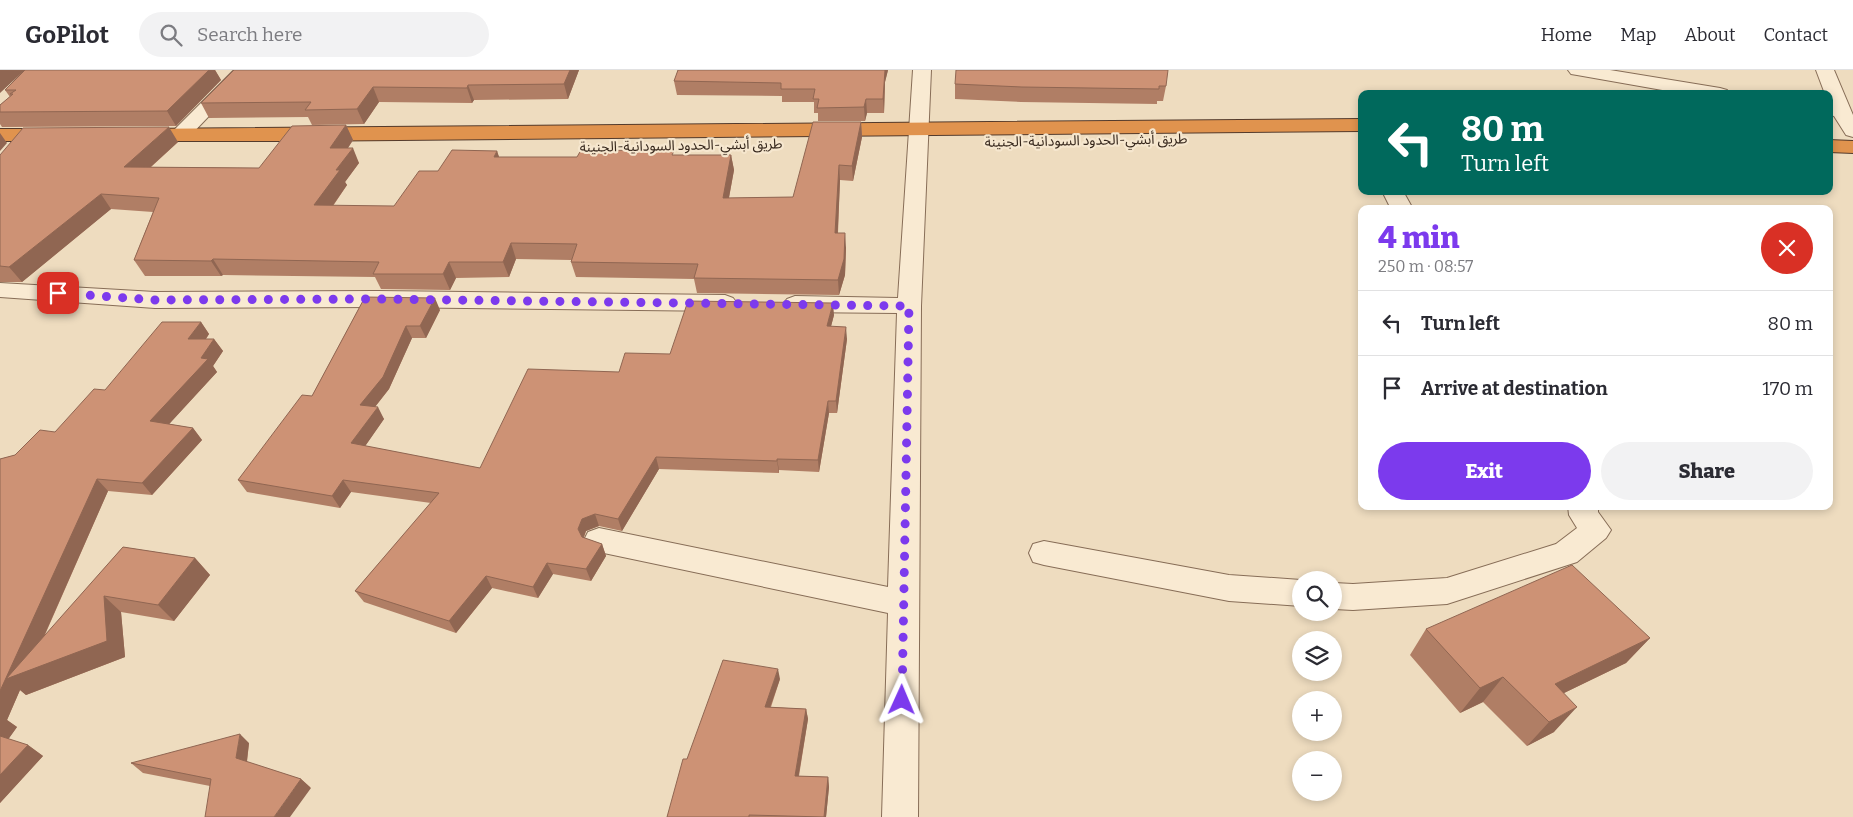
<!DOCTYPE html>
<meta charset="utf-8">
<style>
:root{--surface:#fff;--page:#f2f2f3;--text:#2b2b33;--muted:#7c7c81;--line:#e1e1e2;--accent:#7c3aed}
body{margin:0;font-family:Bitter,"Noto Sans Arabic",serif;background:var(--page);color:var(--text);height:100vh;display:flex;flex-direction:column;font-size:19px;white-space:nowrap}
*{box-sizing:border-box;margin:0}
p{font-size:16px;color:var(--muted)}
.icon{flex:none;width:28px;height:28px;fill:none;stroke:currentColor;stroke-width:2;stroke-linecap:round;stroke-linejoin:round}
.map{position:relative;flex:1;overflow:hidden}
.sheet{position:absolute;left:1358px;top:135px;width:475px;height:305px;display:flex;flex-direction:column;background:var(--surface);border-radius:10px;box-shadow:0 2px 8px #0003}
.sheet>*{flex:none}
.guide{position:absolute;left:1358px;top:20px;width:475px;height:105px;border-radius:10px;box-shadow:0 2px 8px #0003;background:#00695c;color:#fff;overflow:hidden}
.fabs{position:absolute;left:1292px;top:501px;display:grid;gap:10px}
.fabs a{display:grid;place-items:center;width:50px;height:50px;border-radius:50%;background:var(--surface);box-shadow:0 2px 8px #0003;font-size:25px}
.pin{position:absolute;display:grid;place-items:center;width:42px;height:42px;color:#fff;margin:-21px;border-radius:10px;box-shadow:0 2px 8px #0006}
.me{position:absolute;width:55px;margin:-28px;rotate:1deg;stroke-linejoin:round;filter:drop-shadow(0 0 4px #0008)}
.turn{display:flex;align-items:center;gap:18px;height:105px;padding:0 20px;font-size:22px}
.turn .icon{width:65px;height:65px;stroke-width:2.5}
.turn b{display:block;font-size:35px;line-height:42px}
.round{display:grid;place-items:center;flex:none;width:52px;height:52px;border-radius:26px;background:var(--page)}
.summary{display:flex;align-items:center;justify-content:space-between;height:85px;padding:0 20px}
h1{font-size:30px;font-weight:800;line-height:38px;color:var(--accent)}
.cta{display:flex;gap:10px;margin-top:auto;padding:10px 20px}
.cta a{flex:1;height:58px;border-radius:30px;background:var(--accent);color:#fff;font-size:20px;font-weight:800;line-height:58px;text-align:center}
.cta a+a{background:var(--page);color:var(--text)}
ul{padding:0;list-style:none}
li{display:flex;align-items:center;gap:15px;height:65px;padding:0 20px;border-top:1px solid var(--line)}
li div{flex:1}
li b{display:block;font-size:19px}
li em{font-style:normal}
header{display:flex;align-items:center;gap:30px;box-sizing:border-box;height:70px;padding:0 25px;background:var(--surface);border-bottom:1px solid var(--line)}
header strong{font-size:24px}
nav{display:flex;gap:28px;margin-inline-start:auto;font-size:18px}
.search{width:350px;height:45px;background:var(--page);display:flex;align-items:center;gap:12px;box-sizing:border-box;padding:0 18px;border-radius:28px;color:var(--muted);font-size:19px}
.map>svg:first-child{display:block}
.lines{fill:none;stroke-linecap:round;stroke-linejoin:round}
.minor-casing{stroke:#876d57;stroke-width:2}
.highway-casing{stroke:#543b2c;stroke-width:2}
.minor{fill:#f9ead2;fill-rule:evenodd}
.highway{fill:#e0934e;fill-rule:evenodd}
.wall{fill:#b07e65}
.shaded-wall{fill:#906652}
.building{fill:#cd9275;stroke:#906652}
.route{stroke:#7c3aed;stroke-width:9;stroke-dasharray:0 16.2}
.labels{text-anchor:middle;stroke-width:4.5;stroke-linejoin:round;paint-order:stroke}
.far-street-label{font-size:14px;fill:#36271c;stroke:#f6e7cf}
</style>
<header>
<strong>GoPilot</strong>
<div class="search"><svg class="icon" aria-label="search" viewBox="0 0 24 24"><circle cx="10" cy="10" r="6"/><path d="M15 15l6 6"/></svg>Search here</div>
<nav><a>Home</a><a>Map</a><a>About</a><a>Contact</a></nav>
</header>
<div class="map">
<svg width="1853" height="747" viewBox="0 0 1853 747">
<rect width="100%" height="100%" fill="#eedcbf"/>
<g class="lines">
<defs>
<path id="minor" d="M234,0H253L187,69L180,71L173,69L170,65L173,61Z
M913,0H931L921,236L918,747H882L888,543L599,482L588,478L584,470L588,462L599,458L888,517L897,243L795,242L787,239L783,234L787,229L795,226L898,228Z
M1568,0H1610L1720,18L1727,20L1729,24H1685L1577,5L1571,4Z
M1816,0H1834L1853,45V67L1846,65L1834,46L1829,45V24H1825Z
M1382,121H1403L1413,139H1391Z
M0,213L155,222L377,221L725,225L733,228L737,233L733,238L725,241L377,237L155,238L0,227Z
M1568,436H1598V442L1611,460L1606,468L1577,492L1447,534L1353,540L1334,539V513L1353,514L1447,508L1556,474L1577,458L1569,445Z
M1044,471L1229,505L1301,510V536L1229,531L1044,495L1033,492L1029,483L1033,474Z"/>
<path id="highway" d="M1361,49V61L288,71H135L128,69L125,65L128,61L135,59Z
M0,59H55L62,61L65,65L62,69L55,71H0Z
M1829,70L1853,71V83L1829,82Z"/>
</defs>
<!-- minor casing -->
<use href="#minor" class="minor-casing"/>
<!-- highway casing -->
<use href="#highway" class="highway-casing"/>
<!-- minor -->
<use href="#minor" class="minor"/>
<!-- highway -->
<use href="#highway" class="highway"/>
</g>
<!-- wall -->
<path class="wall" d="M25,0H215L221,10L176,56L2,57L0,54V35L10,27L5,20Z
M234,0H579L568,29L474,30L472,33L379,32L364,54L312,55L308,47L209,48L201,33Z
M678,0H888L885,12L884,43H867L865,51H818V43H814V32H782V26L677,25L674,11Z
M955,14L1166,16L1163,31H1157V34L1021,32L955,29Z
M861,52L862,67L853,111L840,110L838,163L846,178L845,205L839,225L697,223L694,209L576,207L571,192V190L516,189L509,207L456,208L450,220L381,219L375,207L223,205L221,206H145L134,190L153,142L111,139L22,212H0V85L178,72L151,97L259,98L346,55L353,70L348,78L359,93L345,112L347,115L333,136H394L438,101L497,81L499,87H577L675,85H731L734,100L729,128L793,127Z
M365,227L440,240L426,268H412L389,319L375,337L384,349L365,376L480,398L619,302L670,284L834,245L831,256L847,269L837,343H829L819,402L779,400V403L659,399L622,461L599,456L586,461L584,468L602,474L606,486L591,511L553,504L538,528L492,518L456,563L364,532L355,521L431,433L351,422L340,438L247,422L238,410L312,326Z
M201,252L209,264L206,269H214L223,281L213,296L217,302L169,354L193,358L202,370L152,425L108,421L44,567L123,477L195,488L210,505L174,551L121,542L125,587L26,625L20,620L7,650L17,657L8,669L28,675L43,686L0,733V389L15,385L55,362L105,320Z
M1426,559L1650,568L1626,593L1564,623L1554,662L1527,676L1483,632L1460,643L1410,585Z
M780,609L771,637L806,639L808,649L799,706L828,707L829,717L826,747H667L687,689Z
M249,673L247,692L301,709L311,718L210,716L143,703L131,693Z"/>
<!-- shaded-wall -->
<path class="shaded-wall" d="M0,0H25L0,23Z
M209,0H215L221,10L176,56L167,41Z
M570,0H579L568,29L564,14Z
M885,0H888L885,12L884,43L883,29Z
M468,15L474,30L472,33L467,18Z
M373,17L379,32L364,54L357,39Z
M866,29L867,43L865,51L864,37Z
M861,52L862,67L853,111L852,96Z
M346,55L353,70L338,93L330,78Z
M169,57L178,72L134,112L124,97Z
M0,63L7,73L0,81Z
M353,78L359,93L345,112L347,115L322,151L314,135L336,100Z
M497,81L502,96L494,87Z
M731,85L734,100L726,143L723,128Z
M839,95L840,110L837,178L835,163Z
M101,124L111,139L22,212L9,197Z
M845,163L846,178L845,205L839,225L838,210Z
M511,173L516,189L509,207L503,192Z
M213,189L223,205L221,206L211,191Z
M449,192L456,208L450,220L443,204Z
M435,228L440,240L426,268L420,256Z
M833,233L834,245L828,268L827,256Z
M201,252L209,264L197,282L188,269Z
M406,256L412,268L389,319L367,347L360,335Z
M846,257L847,269L837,343L836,331Z
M214,269L223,281L213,296L217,302L160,364L150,351L201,288Z
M828,331L829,343L819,402L818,390Z
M378,337L384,349L359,385L351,373Z
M193,358L202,370L152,425L142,413Z
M656,387L659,399L622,461L618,449Z
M777,389L779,400V403L777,391Z
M97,409L108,421L29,600L104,526L121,542L125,587L26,625L20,620L7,650L17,657L5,674L0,670V621Z
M343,410L351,422L340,438L332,426Z
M595,444L599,456L586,461L582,471L578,459L582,449Z
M602,474L606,486L591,511L586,499Z
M195,488L210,505L174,551L158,535Z
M547,493L553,504L538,528L533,517Z
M486,506L492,518L456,563L449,551Z
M1650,568L1626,593L1533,638L1555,614Z
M778,599L780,609L767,646L765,637Z
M1503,607L1483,632L1460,643L1480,618Z
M1577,637L1554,662L1527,676L1549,652Z
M806,639L808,649L797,715L795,706Z
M240,664L249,673L246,698L236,688Z
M28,675L43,686L0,733V705Z
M828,707L829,717L826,747H824Z
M301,709L311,718L290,747H274Z"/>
<!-- building -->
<path class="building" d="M25,0H209L167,41L0,42V35L13,24H10L16,20H5Z
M234,0H570L564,14L468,15L467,18L373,17L357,39L305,40L311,32L201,33Z
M678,0H885L883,29H866L864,37L817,38L819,29H813L815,19H781V13L674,11Z
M956,0H1168L1166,16H1159V19L1022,17L955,14Z
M813,52H861L852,96L839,95L835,163H845L844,189L838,210L694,208L698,194L571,192L577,174L511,173L503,192H449L443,204H373L379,192L213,189L211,191L134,190L159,128L101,124L9,197L0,196V85L23,58L169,57L124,97L259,98L292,56L346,55L330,78H353L336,100H340L314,135L394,136L419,101H438L452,80L497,81L494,87H577L581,80H601L674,81L672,85H731L723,128L793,127Z
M365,227L435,228L420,256H406L383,307L360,335L378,337L351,373L480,398L528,299L619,302L625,283L670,284L688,231L833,233L827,256L846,257L836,331H828L818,390L777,389V391L656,387L618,449L595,444L582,449L578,459L582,467L602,474L586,499L547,493L533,517L486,506L449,551L355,521L439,423L343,410L332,426L238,410L302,325L312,326Z
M162,252H201L188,269H214L201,288L208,289L150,351L193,358L142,413L97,409L0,621V389L15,385L40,360L55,362L94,319L105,320Z
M123,477L195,488L158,535L104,526L107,571L6,609Z
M1572,495L1650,568L1555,614L1577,637L1549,652L1503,607L1480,618L1426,559Z
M723,590L778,599L765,637L806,639L795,706L828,707L824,747L749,745V747H667L683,689H687Z
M240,664L236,688L301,709L274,747H205L211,709L131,693Z
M0,666L28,675L0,705Z"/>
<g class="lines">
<!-- route -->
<path class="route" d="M58,223L155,230L377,229L909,236L902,630"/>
</g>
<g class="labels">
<!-- far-street labels -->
<g class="far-street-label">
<text transform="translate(1086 70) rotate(-1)" y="5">طريق أبشي-الحدود السودانية-الجنينة</text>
<text transform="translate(681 75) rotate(-1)" y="5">طريق أبشي-الحدود السودانية-الجنينة</text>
</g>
</g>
</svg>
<div class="fabs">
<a><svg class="icon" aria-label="search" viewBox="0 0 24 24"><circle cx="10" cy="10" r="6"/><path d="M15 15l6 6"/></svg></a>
<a><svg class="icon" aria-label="layers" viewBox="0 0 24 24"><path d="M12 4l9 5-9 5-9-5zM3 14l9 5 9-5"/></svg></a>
<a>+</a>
<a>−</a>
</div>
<div class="pin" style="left:58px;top:223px;background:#d93025"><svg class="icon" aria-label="arrive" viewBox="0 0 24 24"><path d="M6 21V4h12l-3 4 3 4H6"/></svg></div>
<svg class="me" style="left:902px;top:630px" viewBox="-20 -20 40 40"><path d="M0-17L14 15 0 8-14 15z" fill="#7c3aed" stroke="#fff" stroke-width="4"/></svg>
<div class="guide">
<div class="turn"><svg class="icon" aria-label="left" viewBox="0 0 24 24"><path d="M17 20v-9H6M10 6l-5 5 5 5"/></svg><div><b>80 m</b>Turn left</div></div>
</div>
<section class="sheet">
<div class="summary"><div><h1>4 min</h1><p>250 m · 08:57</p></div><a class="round" style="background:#d93025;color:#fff"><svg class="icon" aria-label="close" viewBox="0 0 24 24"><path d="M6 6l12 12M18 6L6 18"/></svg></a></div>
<ul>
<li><svg class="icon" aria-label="left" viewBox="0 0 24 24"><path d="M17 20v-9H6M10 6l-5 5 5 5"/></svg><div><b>Turn left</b></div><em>80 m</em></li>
<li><svg class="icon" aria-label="arrive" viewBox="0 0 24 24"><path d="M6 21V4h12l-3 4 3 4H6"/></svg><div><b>Arrive at destination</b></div><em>170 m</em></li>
</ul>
<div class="cta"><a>Exit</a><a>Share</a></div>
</section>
</div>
